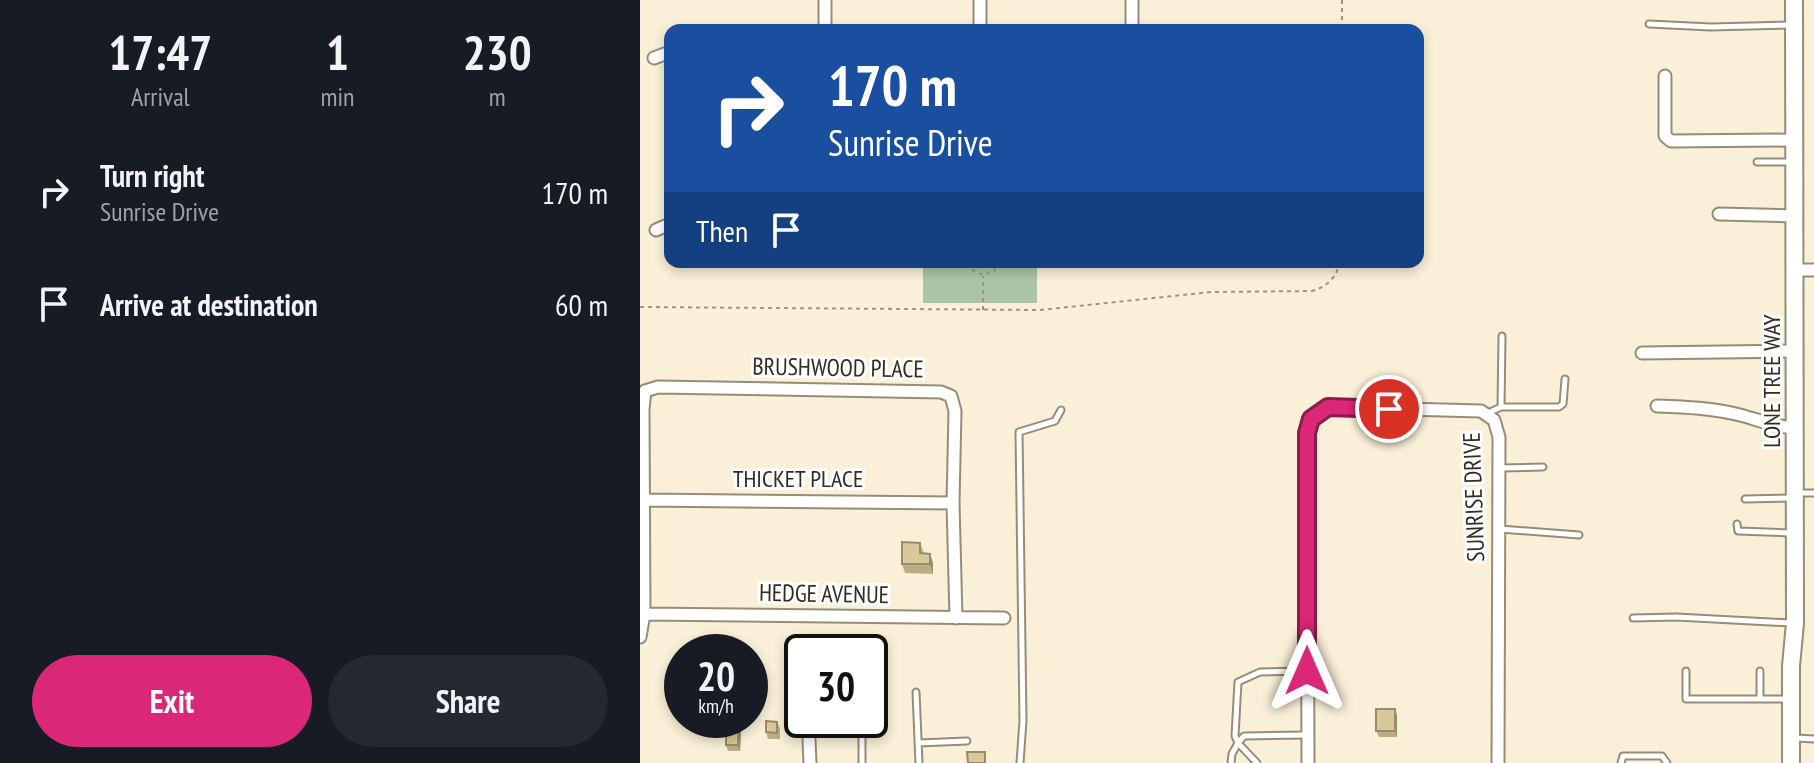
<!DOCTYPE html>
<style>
:root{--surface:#171b24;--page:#242831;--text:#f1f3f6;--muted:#9ea1a6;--accent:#db2777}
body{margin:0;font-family:"PT Sans Narrow",sans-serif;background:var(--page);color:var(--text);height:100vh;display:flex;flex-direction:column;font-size:30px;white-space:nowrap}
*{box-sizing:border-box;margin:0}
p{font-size:26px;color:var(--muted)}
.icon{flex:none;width:44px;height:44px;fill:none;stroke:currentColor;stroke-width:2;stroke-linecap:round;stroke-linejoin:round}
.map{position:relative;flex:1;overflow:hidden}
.drawer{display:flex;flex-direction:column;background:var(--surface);width:640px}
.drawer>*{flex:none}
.banner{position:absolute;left:24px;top:24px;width:760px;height:244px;border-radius:16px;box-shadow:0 4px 12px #0003;background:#1a4fa0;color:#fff;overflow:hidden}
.speed{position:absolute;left:24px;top:634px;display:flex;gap:16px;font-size:40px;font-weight:700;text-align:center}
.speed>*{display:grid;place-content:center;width:104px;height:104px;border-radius:50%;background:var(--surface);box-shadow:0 4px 12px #0003;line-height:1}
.speed small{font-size:20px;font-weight:400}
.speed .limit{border:4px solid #111;border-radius:12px;background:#fff;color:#111}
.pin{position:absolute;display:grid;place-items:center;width:68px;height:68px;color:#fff;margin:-34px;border:4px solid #fff;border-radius:50%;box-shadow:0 2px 8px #0007}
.me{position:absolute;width:88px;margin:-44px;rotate:0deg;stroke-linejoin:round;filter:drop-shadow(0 0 6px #0008)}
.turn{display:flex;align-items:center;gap:28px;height:168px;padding:0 32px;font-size:36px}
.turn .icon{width:104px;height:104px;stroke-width:2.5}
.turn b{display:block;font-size:56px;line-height:68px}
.then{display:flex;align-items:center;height:76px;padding:0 32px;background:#0003;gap:16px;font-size:30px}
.eta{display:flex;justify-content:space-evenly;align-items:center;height:136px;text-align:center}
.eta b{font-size:48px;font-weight:700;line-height:56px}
.cta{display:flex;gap:16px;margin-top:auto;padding:16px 32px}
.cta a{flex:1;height:92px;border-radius:48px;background:var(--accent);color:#fff;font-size:32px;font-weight:700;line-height:92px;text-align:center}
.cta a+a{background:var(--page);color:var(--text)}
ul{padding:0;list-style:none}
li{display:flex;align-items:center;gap:24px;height:112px;padding:0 32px}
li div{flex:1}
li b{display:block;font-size:30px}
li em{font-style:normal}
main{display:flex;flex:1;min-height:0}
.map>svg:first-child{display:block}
.green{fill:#abc6a6}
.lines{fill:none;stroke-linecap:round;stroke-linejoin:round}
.service-casing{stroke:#968d77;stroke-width:9}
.minor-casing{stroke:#968d77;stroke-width:15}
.secondary-casing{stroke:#968d77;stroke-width:20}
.path{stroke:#9c9584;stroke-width:2;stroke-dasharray:4 4;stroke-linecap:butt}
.service{stroke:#fff;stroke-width:5}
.minor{stroke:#fff;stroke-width:11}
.secondary{stroke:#fff;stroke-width:16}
.wall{fill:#bbac84}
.shaded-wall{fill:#998c6b}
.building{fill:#dac899;stroke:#998c6b;stroke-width:2}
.route-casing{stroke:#8e194d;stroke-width:20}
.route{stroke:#db2777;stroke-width:14}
.labels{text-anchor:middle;stroke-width:6;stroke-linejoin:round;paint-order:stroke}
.street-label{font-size:24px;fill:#302d24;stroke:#fff}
</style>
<main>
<section class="drawer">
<div class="eta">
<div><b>17:47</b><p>Arrival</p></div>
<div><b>1</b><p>min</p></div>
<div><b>230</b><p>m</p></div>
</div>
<ul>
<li><svg class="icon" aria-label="right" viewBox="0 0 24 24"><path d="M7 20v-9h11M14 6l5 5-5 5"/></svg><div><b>Turn right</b><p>Sunrise Drive</p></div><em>170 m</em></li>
<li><svg class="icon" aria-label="arrive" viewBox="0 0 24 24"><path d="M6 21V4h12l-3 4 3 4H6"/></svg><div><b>Arrive at destination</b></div><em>60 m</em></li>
</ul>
<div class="cta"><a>Exit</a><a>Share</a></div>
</section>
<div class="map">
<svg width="1174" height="763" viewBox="0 0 1174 763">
<rect width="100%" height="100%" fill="#faf0d8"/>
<!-- green -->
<path class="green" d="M283,262H397V303H283Z"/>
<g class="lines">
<defs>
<path id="service" d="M1009,24L1071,27L1152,25
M1117,162H1150
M861,407L862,336
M848,413L861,407H919L923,404L925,379
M860,468L903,467
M1159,493H1174
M1105,499L1150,498
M1097,524L1098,531L1150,533
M860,529L939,535
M993,618L1036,617L1150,623
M1046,671V699H1146
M1120,671V699
M276,692L279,763
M213,720L222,738V763
M1156,738L1174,739
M278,743L327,741
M380,763L383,721L379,432L415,421L421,410
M591,763L592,754L598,743L595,736L598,682L620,672L667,671
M617,763L598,743L604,736L667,735
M981,763L983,756H1022L1027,763"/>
<path id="minor" d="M185,0V30
M340,0V30
M492,0V30
M14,58L30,52
M1025,76V136L1031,141L1155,140
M1079,214L1155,216
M16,230L30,224
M1156,270H1174
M1002,353L1156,351
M1017,406C1045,407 1073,408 1100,415C1119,420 1135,427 1155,428
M3,500L313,503
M4,614L364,618
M0,637L4,614L3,409L5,391L18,387L301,392L311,396L315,411L313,503L316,618
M169,739L170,763
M668,763L667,433L671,419L688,407L841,411L854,420L859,437L858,763"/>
<path id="secondary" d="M1151,763V666L1155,623L1154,0"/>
</defs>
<!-- service casing -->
<use href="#service" class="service-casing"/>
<!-- minor casing -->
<use href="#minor" class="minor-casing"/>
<!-- secondary casing -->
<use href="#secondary" class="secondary-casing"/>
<!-- path -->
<path class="path" d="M702,0V30
M329,262L332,270L343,275L354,271L358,262
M0,307L400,310L571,292L672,291C688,286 696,278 700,262
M343,310V276"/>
<!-- service -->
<use href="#service" class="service"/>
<!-- minor -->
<use href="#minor" class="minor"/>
<!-- secondary -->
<use href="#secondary" class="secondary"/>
</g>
<!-- wall -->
<path class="wall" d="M280,543L284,553L290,554L293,563V574L265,573L262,564Z
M757,715V737H739L736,731Z
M137,722L140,728V739H128L126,732Z
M101,732L100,751H88L86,745Z"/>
<!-- shaded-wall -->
<path class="shaded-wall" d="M290,554L293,563V574L290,564Z
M755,709L757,715V737L755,731Z
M98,726L101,732L100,751L98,745Z"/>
<!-- building -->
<path class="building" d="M262,542L280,543V553L290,554V564H262Z
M736,709H755V731H736Z
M126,721L137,722V733L126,732Z
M86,726H98V745H86Z
M327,752H345V763H328Z"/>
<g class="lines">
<defs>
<path id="route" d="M667,671V433L671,419L688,407L749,409"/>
</defs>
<!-- route casing -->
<use href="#route" class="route-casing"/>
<!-- route -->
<use href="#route" class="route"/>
</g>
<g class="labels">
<!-- street labels -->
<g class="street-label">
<text transform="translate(198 368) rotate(1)" y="8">BRUSHWOOD PLACE</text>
<text transform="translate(1132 381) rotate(-90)" y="8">LONE TREE WAY</text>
<text x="158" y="487">THICKET PLACE</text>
<text transform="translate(834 497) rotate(-92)" y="8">SUNRISE DRIVE</text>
<text transform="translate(184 594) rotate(1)" y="8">HEDGE AVENUE</text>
</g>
</g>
</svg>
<div class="speed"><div>20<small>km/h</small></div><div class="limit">30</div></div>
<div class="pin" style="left:749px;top:409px;background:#d93025"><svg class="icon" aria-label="arrive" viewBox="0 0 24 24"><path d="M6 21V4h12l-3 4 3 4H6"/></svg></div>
<svg class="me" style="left:667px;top:671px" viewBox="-20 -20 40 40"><path d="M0-17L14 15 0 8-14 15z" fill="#db2777" stroke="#fff" stroke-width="4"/></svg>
<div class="banner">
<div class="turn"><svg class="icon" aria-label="right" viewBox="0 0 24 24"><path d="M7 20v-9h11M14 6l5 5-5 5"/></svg><div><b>170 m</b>Sunrise Drive</div></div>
<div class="then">Then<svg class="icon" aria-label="arrive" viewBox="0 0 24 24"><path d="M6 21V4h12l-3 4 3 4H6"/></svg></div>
</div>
</div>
</main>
